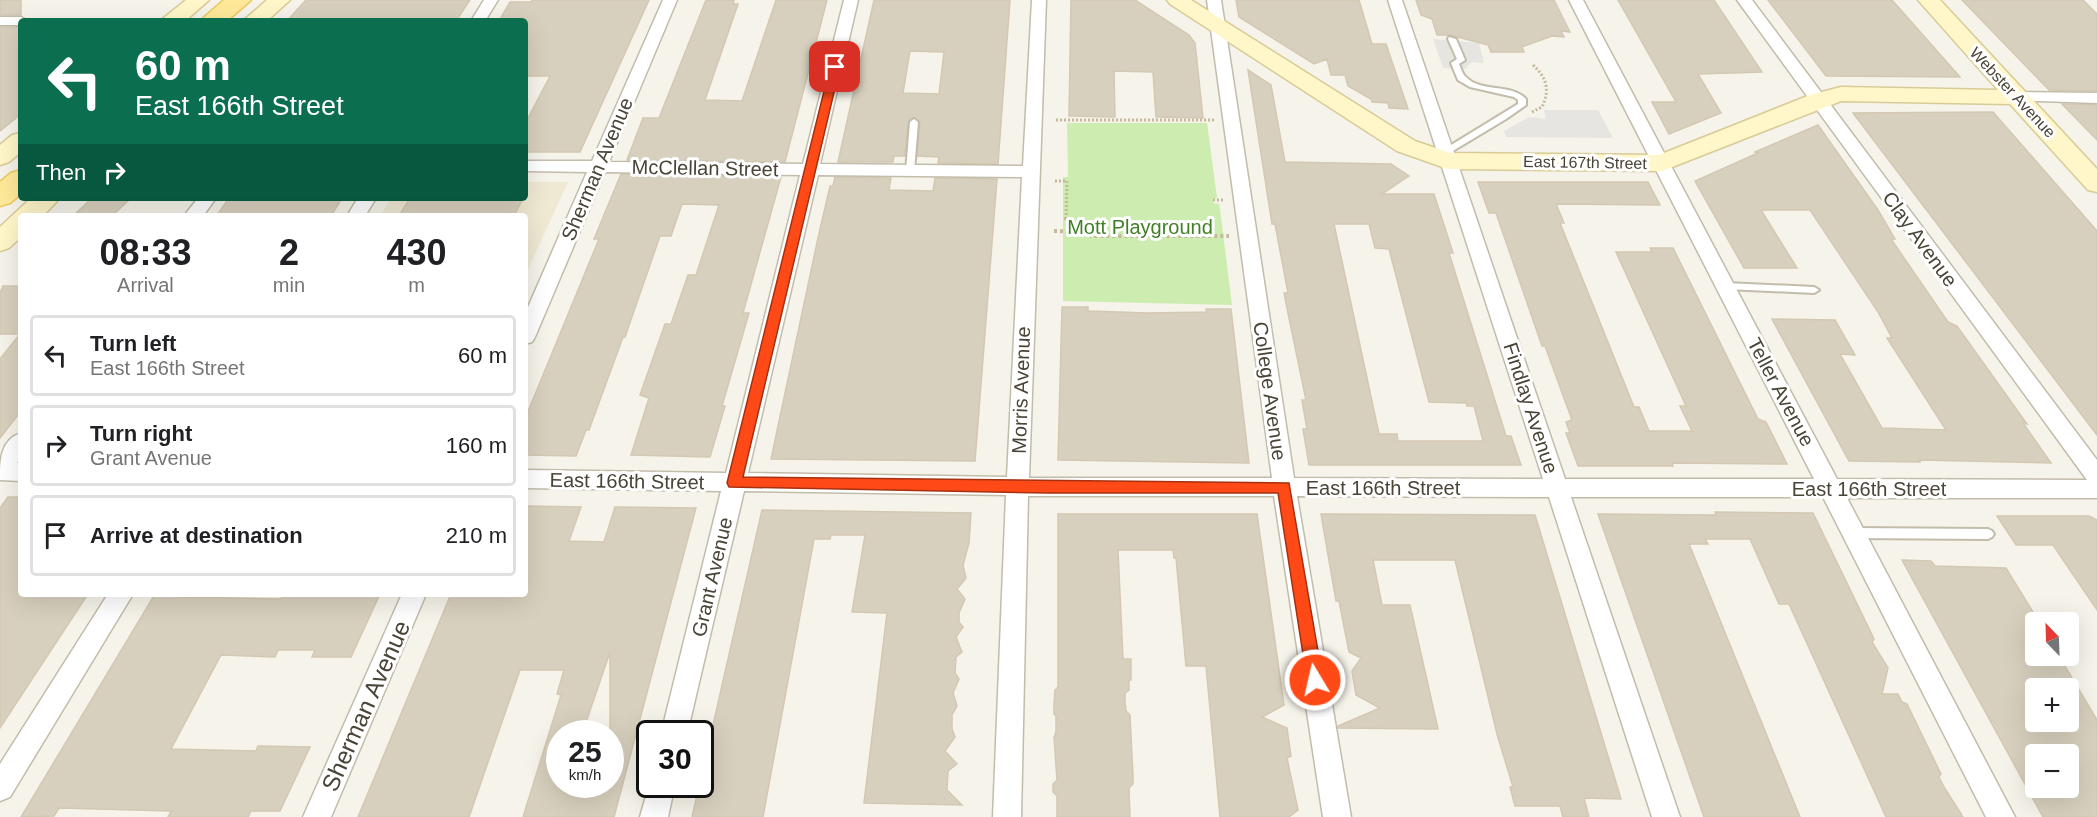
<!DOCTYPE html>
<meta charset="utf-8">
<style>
:root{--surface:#fff;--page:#f2f2f2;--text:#202124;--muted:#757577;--line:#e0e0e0}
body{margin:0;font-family:Helvetica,sans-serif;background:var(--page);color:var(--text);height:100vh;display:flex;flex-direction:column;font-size:22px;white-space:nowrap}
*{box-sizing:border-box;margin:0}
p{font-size:20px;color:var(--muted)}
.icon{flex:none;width:33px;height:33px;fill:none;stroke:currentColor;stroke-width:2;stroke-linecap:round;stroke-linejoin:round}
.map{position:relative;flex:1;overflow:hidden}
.panel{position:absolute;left:18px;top:213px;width:510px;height:384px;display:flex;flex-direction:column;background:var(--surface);border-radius:6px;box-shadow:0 6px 24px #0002}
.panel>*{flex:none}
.banner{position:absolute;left:18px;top:18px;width:510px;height:183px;border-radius:6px;box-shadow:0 6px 24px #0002;background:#0b6e4f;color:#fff;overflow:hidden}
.needle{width:39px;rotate:337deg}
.controls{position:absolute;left:2025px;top:612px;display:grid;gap:12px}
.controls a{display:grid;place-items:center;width:54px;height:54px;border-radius:6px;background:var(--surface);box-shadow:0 6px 24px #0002;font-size:30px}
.speed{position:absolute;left:546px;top:720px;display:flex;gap:12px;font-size:30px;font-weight:700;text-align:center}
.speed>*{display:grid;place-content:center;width:78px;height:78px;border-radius:50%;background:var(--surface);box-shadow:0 6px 24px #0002;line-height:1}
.speed small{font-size:15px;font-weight:400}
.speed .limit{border:3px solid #111;border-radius:9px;background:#fff;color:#111}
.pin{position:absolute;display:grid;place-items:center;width:51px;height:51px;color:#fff;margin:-26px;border-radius:12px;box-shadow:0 3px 9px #0006}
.me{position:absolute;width:66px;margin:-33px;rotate:351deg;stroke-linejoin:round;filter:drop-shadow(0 0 4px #0008)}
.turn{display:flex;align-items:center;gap:21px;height:126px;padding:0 18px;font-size:27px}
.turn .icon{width:78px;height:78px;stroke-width:2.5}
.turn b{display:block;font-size:42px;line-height:51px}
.then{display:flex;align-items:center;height:57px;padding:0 18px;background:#0003;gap:12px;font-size:22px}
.eta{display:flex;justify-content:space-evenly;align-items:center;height:102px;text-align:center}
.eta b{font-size:36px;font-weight:700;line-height:42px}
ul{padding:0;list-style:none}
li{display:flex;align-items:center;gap:18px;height:81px;margin:0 12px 9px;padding:0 6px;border:3px solid var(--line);border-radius:6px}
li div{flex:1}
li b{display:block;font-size:22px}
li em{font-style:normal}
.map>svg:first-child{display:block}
.education{fill:#efe9d3}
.green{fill:#cdecb0}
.parking{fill:#e7e5e1}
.building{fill:#d8d0be;stroke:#d3c8b1;stroke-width:1.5;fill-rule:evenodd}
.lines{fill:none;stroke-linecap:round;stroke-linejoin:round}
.lane-casing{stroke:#c2bcab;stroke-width:4}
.street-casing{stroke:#c2bcab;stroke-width:3}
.secondary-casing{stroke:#d8cb97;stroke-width:3}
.primary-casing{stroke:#ebcb62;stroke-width:3}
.path-far1{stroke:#c4b99c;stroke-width:3;stroke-dasharray:2 2;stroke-linecap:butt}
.path{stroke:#c4b99c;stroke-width:4;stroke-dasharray:3 3;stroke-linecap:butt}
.lane{fill:#fff;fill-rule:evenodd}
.street{fill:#fff;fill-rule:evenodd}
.secondary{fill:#fff6ca;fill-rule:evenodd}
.primary{fill:#ffe999;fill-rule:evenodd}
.route{fill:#ff4a17;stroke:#a6300f;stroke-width:1.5}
.labels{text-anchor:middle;stroke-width:6;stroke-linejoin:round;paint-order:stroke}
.far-street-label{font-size:16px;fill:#4a4437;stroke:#fff}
.street-label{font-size:20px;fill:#4a4437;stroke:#fff}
.park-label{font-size:20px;fill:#428026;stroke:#fff}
.near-street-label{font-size:24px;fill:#4a4437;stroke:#fff}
</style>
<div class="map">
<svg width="2097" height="817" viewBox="0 0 2097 817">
<rect width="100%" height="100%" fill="#f6f3ea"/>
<!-- education -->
<path class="education" d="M525,182H568L525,276V216H380L391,198H525Z"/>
<!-- green -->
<path class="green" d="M1067,123H1207L1217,198L1213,199V203L1219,204L1220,209L1232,305L1063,301V177H1068Z"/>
<!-- parking -->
<path class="parking" d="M1433,39L1479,43L1484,63L1472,62L1465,69L1443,68Z
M1544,110H1598L1613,138L1506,137L1504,131L1529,117L1546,119Z"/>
<!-- building -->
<path class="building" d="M0,0H21V15H0Z
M306,0H470L456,21H287Z
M532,0H649L580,152H525V124L550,76H525V21H499L510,2H531Z
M706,0H734L733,4H738L705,100L742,101L776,0H827L785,162L627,160L643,118H659Z
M874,0H1010L998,164L938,163L939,157L917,156L920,122L914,117L908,122L905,156H894L893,162H838ZM910,51L944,52L939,94L903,93Z
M1071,0H1135L1189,35L1195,43L1203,118L1156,117L1153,72L1114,71L1115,117L1069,116Z
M1236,0H1359L1372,44H1386L1408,109L1389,108L1388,103L1372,102L1371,99L1348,86L1345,75H1331L1327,59L1314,64L1239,17Z
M1416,0H1554L1570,32L1561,31L1564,37L1552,36L1522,47L1524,52H1491L1488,45L1450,35H1437L1432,19L1421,15Z
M1618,0H1714L1762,72L1698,74L1721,113L1669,134L1652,102H1676Z
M1768,0H1892L1960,77L1826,76Z
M1962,0H2083L2097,14V91L2049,90Z
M0,27H21V114L0,131Z
M1248,70L1271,85L1285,162L1391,164L1409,176L1382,194H1434L1453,253H1449L1506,436H1511L1521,465H1309L1303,429H1307L1302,400H1306L1289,318L1284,293H1288L1275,224H1272ZM1334,224H1369L1375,248L1389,249L1429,402L1466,403L1467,406H1474L1483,441H1398L1397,434H1379Z
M2062,104L2097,105V140Z
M1993,112L2097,231V435L1853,113Z
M1818,125L1878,210L1895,239H1891L1948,322L1957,326L2027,424L2023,423L2051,463L1919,460L1920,462L1849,461L1772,319L1835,320L1855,355L1840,354L1882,428L1946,430L1887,338H1892L1878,312L1810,210H1761L1797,268H1744L1695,181L1758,153L1755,152Z
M621,174L781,177L743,313H749L722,406H725L710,457L631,455L649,398L640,395L665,324H671L688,275H696L719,205L682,204L671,236H660L625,337H623L589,430H586L576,456L525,455V419L599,239H594Z
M835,177L891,178L889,190L933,191L935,178L997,179L975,461L771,459L818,238L830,186H833Z
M1478,182H1648L1660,205L1556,204L1564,223H1560L1634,407H1639L1649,431H1692L1680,406H1686L1616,252H1652L1650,248H1673L1758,419L1766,422L1787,464L1672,463L1673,466H1578L1566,433H1570L1566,422L1572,420L1545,346H1542L1496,213H1489Z
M92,198H131L112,216H73Z
M229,198H342L331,216L217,215Z
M410,198H523L514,216H399Z
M3,286H21V411L0,438V359L20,334H0V293Z
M1062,307H1088V311L1148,313L1207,312L1206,309H1231L1249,463L1058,460Z
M8,497H21V594H88L0,728V508Z
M525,506L581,507L569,541L604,542L615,507L696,508L614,817H523L561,695L557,694L564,670H520L469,817H358L451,594H525ZM610,652V784H560V734H582Z
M762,510L971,513L969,543L963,565L966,578L957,589L965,599L959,613V622L963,627L956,637L962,652L956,657L955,673L959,679L953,693L957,706L952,715V729L955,737L945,751L957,764L948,771L947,790L962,805L864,803L887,613L852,612L865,535H831L830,539H814L763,817H692Z
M1715,512L1813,513L1874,639L1872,642L1888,668L1882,694H1898L1902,702L1907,704L1941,774L1939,777L1944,787L1963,817H1886L1789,604H1779L1750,539H1705L1708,544H1689L1800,817H1704L1598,514L1716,515Z
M1058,514H1257L1284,705L1262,717L1287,728L1291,756L1287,758L1298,810L1289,817H1220L1206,666H1186L1176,558H1174L1173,550H1118L1123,659H1131V680H1129V690L1125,693V702L1126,711L1130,715L1133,776V784L1129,788L1130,817H1057V796L1053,792V784L1057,780L1054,737L1056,732V716L1054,714V705L1055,690L1058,687Z
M1321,514L1535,515L1621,799L1584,798L1589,817H1563L1560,806H1515L1510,787H1513L1497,734L1455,560H1373L1382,605H1410L1438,729L1338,728V726L1380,708L1356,695L1352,671L1361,658L1349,652L1339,601H1336Z
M1997,516H2089L2097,520V610L2053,545H2016Z
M1902,560L1931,561L1935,566L2006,568L2036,617V656H2059L2097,720V817H2043ZM2036,688H2068V722H2036ZM2036,754H2068V788H2036Z
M155,594H185L182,597L281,599L283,594H380L351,657H312L315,650H278L275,657L221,655L171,749L256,751L258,746L310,747L280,811H251L248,817H168L171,811L59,808L54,816L21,817Z"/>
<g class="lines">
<defs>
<path id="lane" d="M1449,37L1456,39L1465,60L1459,64C1461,68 1462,74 1466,77C1481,93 1511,83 1526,99V105L1506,119L1446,155L1442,152L1443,150L1518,104V100L1514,97L1470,87L1458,80L1451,63L1457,59L1448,39Z
M914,119L918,122L914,171L910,174L906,171L910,122Z
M1726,283L1814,287L1819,290L1814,293L1726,289L1721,286Z
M1853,528L1988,529L1992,531L1994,534L1992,537L1988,539L1853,538L1849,536L1847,533L1849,530Z"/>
<path id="street" d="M484,0H498L485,21H471Z
M663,0H677L609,162L803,164L844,0H858L820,164L1023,166L1032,0H1046L1029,478H1272L1207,0H1221L1294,478L1543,479L1388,0H1402L1565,479H1814L1569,0H1583L1837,479L2087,480L1737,0H1752L2097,460V498H1847L2015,817H1986L1823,497H1571L1680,817H1652L1549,497L1297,496L1351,817H1323L1274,496H1028L1021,817H993L1006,495L744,491L687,734H661L721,491L525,488V470L726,473L800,175L605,172L535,337L532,342L525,344V314L587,172L525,171V161H592ZM818,175L1022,177L1007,477L748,473Z
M0,17H21L28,21H21V25H0Z
M2017,92L2097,93V103L2011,100L2009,97Z
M198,198H216L203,216H184Z
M358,198H376L365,216H347Z
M21,433V457L17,463H21V481L0,480C0,461 0,440 21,433Z
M108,594H133L10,797L0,801V764Z
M402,594H426L331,817H303Z
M650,782V784H675L668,817H640Z"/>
<path id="secondary" d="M186,0H209L185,21H160Z
M267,0H290L267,21H243Z
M1167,0H1191L1415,141L1450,153L1659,155L1810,95L1841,87L1998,90L1918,0H1940L2097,169V192L2088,190L2010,104L1841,101L1662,171L1448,169L1397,151L1170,4Z
M21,133V152L9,162L0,165V145L12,135Z
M31,198H60L43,216H21V237L9,248L0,251V227Z"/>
<path id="primary" d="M224,0H251L227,21H200Z
M21,170V194L10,203L0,206V182L11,173Z"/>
</defs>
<!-- lane casing -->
<use href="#lane" class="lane-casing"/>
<!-- street casing -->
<use href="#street" class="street-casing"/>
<!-- secondary casing -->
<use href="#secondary" class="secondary-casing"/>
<!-- primary casing -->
<use href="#primary" class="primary-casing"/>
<!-- path-far1 -->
<path class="path-far1" d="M1532,112L1542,107C1550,90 1547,78 1533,65
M1056,120H1214
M1055,181H1067L1066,219
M1213,200H1223"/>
<!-- path -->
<path class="path" d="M1066,217V223L1090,224L1091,235
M1054,231L1087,232L1091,236H1229"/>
<!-- lane -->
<use href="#lane" class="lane"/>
<!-- street -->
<use href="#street" class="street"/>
<!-- secondary -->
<use href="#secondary" class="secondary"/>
<!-- primary -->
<use href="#primary" class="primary"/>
</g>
<!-- route -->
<path class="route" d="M835,64L840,67L743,477L1289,483L1323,680L1321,686L1315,688L1309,686L1307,680L1278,493H1049L729,487L727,483L830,67Z"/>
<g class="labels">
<!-- far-street labels -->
<g class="far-street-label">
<text transform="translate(2013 92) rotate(47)" y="6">Webster Avenue</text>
<text transform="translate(1585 162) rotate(1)" y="6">East 167th Street</text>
</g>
<!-- street labels -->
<g class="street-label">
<text transform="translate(705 168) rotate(1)" y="7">McClellan Street</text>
<text transform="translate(597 169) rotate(-67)" y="7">Sherman Avenue</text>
<text transform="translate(1920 239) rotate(54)" y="7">Clay Avenue</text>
<text transform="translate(1021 390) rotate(-88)" y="7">Morris Avenue</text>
<text transform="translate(1270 391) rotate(82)" y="7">College Avenue</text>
<text transform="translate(1781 392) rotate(62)" y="7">Teller Avenue</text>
<text transform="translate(1531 408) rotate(72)" y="7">Findlay Avenue</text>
<text transform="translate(627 481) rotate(1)" y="7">East 166th Street</text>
<text x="1383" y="495">East 166th Street</text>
<text x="1869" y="496">East 166th Street</text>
<text transform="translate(712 577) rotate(-77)" y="7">Grant Avenue</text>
</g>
<!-- park labels -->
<g class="park-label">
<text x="1140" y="234">Mott Playground</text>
</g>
<!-- near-street labels -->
<g class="near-street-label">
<text transform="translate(366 706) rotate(-66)" y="8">Sherman Avenue</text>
</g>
</g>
</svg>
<div class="controls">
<a><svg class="needle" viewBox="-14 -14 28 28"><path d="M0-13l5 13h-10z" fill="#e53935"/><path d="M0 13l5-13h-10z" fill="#757577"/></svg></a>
<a>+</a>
<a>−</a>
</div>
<div class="speed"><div>25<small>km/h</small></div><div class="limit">30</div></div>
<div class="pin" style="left:835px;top:67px;background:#d93025"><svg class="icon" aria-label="arrive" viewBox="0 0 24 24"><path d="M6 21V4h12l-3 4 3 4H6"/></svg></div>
<svg class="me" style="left:1315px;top:680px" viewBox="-20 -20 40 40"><circle r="17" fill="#ff4a17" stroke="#fff" stroke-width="3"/><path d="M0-11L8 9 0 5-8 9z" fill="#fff"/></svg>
<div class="banner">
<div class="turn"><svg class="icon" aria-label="left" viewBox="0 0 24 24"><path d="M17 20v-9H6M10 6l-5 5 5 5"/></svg><div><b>60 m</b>East 166th Street</div></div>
<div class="then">Then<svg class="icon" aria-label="right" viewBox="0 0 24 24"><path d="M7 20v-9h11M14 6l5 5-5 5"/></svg></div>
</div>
<section class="panel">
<div class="eta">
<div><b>08:33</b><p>Arrival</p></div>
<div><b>2</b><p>min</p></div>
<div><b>430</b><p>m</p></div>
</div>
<ul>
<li><svg class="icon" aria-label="left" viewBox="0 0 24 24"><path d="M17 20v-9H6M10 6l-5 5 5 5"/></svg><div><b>Turn left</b><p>East 166th Street</p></div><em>60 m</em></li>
<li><svg class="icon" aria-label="right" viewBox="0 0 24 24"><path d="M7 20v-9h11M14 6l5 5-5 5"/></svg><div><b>Turn right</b><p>Grant Avenue</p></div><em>160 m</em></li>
<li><svg class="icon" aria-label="arrive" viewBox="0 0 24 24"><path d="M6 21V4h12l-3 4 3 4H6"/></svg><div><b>Arrive at destination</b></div><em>210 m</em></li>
</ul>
</section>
</div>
